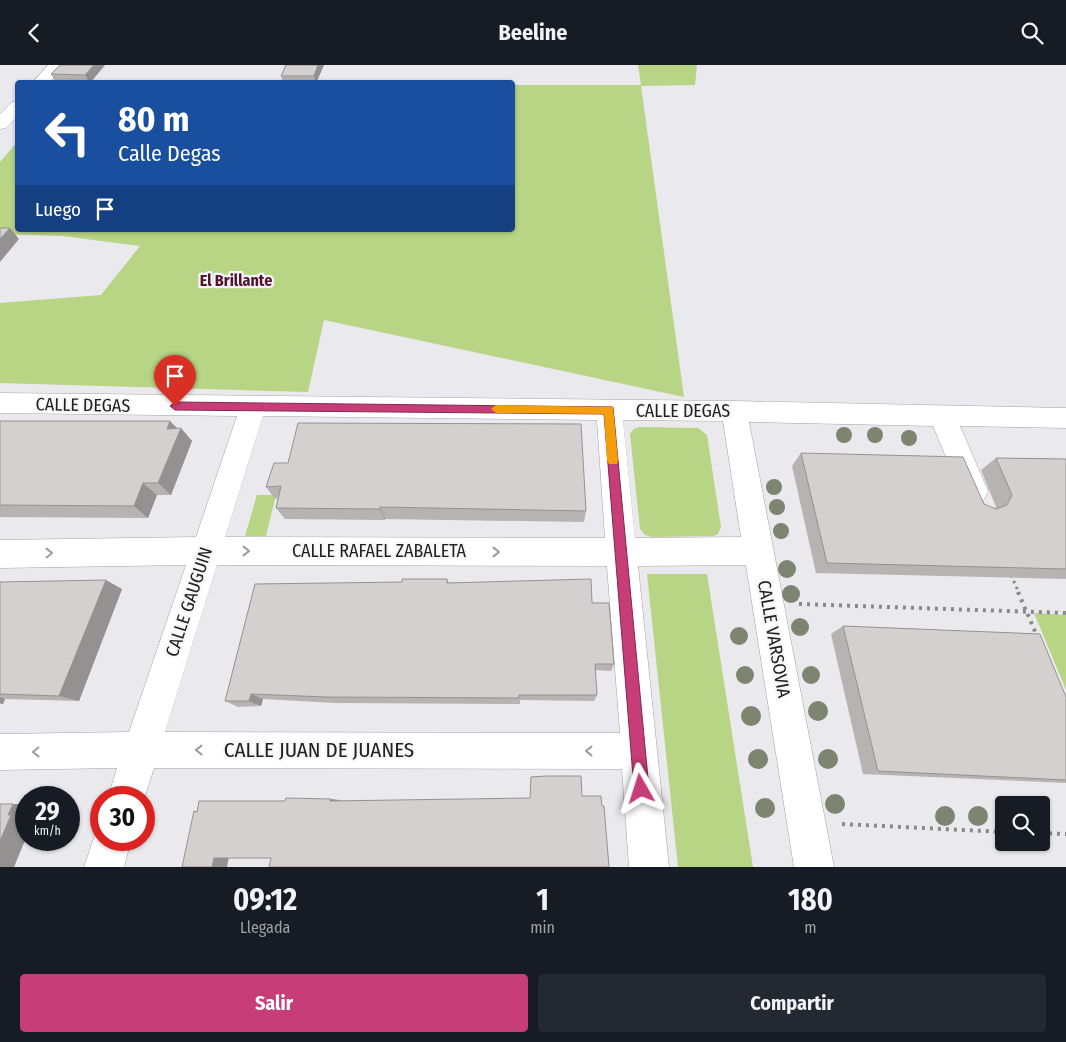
<!DOCTYPE html>
<html lang="es">
<style>
:root{--surface:#171b24;--page:#242831;--text:#f1f3f6;--muted:#9ea1a6;--accent:#c73d77}
body{margin:0;font-family:"Fira Sans Condensed",sans-serif;background:var(--page);color:var(--text);height:100vh;display:flex;flex-direction:column;font-size:19px;white-space:nowrap}
*{box-sizing:border-box;margin:0}
p{font-size:16px;color:var(--muted)}
.icon{flex:none;width:28px;height:28px;fill:none;stroke:currentColor;stroke-width:2;stroke-linecap:round;stroke-linejoin:round}
.map{position:relative;height:802px;overflow:hidden}
.drawer{display:flex;flex-direction:column;background:var(--surface);flex:1}
.drawer>*{flex:none}
.top-card{position:absolute;left:15px;top:15px;width:500px;height:152px;border-radius:5px;box-shadow:0 1px 4px #0004;background:#1a4fa0;color:#fff;overflow:hidden}
.controls{position:absolute;left:995px;top:731px;display:grid;gap:10px}
.controls a{display:grid;place-items:center;width:55px;height:55px;border-radius:5px;background:var(--surface);box-shadow:0 1px 4px #0004;font-size:25px}
.speed{position:absolute;left:15px;top:721px;display:flex;gap:10px;font-size:25px;font-weight:700;text-align:center}
.speed>*{display:grid;place-content:center;width:65px;height:65px;border-radius:50%;background:var(--surface);box-shadow:0 1px 4px #0004;line-height:1}
.speed small{font-size:12px;font-weight:400}
.speed .limit{border:8px solid #d22;background:#fff;color:#111}
.pin{position:absolute;display:grid;place-items:center;width:42px;height:42px;color:#fff;margin:-51px -21px;border-radius:50% 50% 50% 0;rotate:-45deg;box-shadow:0 0 5px #0007}
.pin .icon{rotate:45deg}
.me{position:absolute;width:55px;margin:-28px;rotate:354deg;stroke-linejoin:round;filter:drop-shadow(0 0 4px #0008)}
.turn{display:flex;align-items:center;gap:18px;height:105px;padding:0 20px;font-size:22px}
.turn .icon{width:65px;height:65px;stroke-width:2.5}
.turn b{display:block;font-size:35px;line-height:42px}
.then{display:flex;align-items:center;height:48px;padding:0 20px;background:#0003;gap:10px;font-size:19px}
.eta{display:flex;justify-content:space-evenly;align-items:center;height:85px;text-align:center}
.eta b{font-size:30px;font-weight:700;line-height:35px}
.primary-button{display:flex;gap:10px;margin-top:auto;padding:10px 20px}
.primary-button a{flex:1;height:58px;border-radius:5px;background:var(--accent);color:#fff;font-size:20px;font-weight:700;line-height:58px;text-align:center}
.primary-button a+a{background:var(--page);color:var(--text)}
header{display:flex;justify-content:space-between;align-items:center;height:65px;padding:0 20px;background:var(--surface);font-size:22px;font-weight:700}
.map>svg:first-child{display:block}
.green{fill:#b8d485}
.lines{fill:none;stroke-linecap:round;stroke-linejoin:round}
.minor-casing{stroke:#a2a2a5;stroke-width:1}
.path-far1{stroke:#89888b;stroke-width:3;stroke-dasharray:2.5 4;stroke-linecap:butt}
.path{stroke:#89888b;stroke-width:4;stroke-dasharray:3 5;stroke-linecap:butt}
.minor{fill:#fff;fill-rule:evenodd}
.tree{fill:#7e8470}
.wall{fill:#b6b3b2}
.shaded-wall{fill:#949291}
.building{fill:#d4d0cf;stroke:#949291}
.oneway{stroke:#9b9b9b}
.route{fill:#c73d77;stroke:#81284d}
.slow{fill:#f59e0b}
.labels{text-anchor:middle;stroke-width:4.5;stroke-linejoin:round;paint-order:stroke}
.far-neighbourhood-label{font-size:16px;font-weight:bold;fill:#55132f;stroke:#f7f7fa}
.street-label{font-size:18px;fill:#202021;stroke:#f7f7fa}
.near-street-label{font-size:21px;fill:#202021;stroke:#f7f7fa}
</style>
<header><svg class="icon" aria-label="back" viewBox="0 0 24 24"><path d="M15 5l-7 7 7 7"/></svg>Beeline<svg class="icon" aria-label="search" viewBox="0 0 24 24"><circle cx="10" cy="10" r="6"/><path d="M15 15l6 6"/></svg></header>
<div class="map">
<svg width="1066" height="802" viewBox="0 0 1066 802">
<rect width="100%" height="100%" fill="#eae9ed"/>
<!-- green -->
<path class="green" d="M638,0H697L695,20L641,21L684,332L324,255L308,327L0,318V238L101,230L140,181L62,171L0,169V97L17,77L18,165H512L513,20H641Z
M639,362L698,363L707,370L721,462L718,469L713,471L652,472L645,470L640,464L630,369L634,364Z
M257,430H276L266,471H245Z
M647,509H707L753,802H678Z
M1034,548L1066,550V625Z"/>
<g class="lines">
<defs>
<path id="minor" d="M48,0H65L49,18H32Z
M18,36V51L6,63L0,64V49L12,37Z
M0,328L734,336L1066,343V363L960,361L988,426L984,435L974,438L964,435L933,361L749,357L834,802H794L746,500L638,501L669,802H629L622,704L154,703L144,734V732H108L117,703L0,705V669L129,667L186,500L0,503V475L196,472L237,351L0,348ZM263,351L597,355L605,473L225,472ZM623,355L723,356L741,472L635,473ZM217,500L607,501L620,668L165,667Z
M101,760V775H131L124,802H84L98,761Z"/>
</defs>
<!-- minor casing -->
<use href="#minor" class="minor-casing"/>
<!-- path-far1 -->
<path class="path-far1" d="M1011,510L1019,528"/>
<!-- path -->
<path class="path" d="M1018,527L1037,571
M799,539L1066,548
M842,759L1004,767
M1041,768L1066,769"/>
<!-- minor -->
<use href="#minor" class="minor"/>
</g>
<!-- trees -->
<g class="tree">
<circle cx="844" cy="370" r="8"/>
<circle cx="875" cy="370" r="8"/>
<circle cx="909" cy="373" r="8"/>
<circle cx="774" cy="422" r="8"/>
<circle cx="777" cy="442" r="8"/>
<circle cx="781" cy="466" r="8"/>
<circle cx="787" cy="504" r="9"/>
<circle cx="791" cy="529" r="9"/>
<circle cx="800" cy="562" r="9"/>
<circle cx="739" cy="571" r="9"/>
<circle cx="745" cy="610" r="9"/>
<circle cx="811" cy="610" r="9"/>
<circle cx="818" cy="646" r="10"/>
<circle cx="751" cy="651" r="10"/>
<circle cx="758" cy="694" r="10"/>
<circle cx="828" cy="694" r="10"/>
<circle cx="835" cy="739" r="10"/>
<circle cx="765" cy="743" r="10"/>
<circle cx="945" cy="751" r="10"/>
<circle cx="978" cy="751" r="10"/>
</g>
<!-- wall -->
<path class="wall" d="M105,0L90,18L56,17L51,9Z
M286,0H324L316,18H283L281,11Z
M0,356L177,363L192,376L171,430H157L148,453L0,452Z
M801,388L984,439L995,444L996,442L981,405L996,393L1066,394V514L816,508L792,401Z
M274,398L586,446L584,457L385,454V455L285,454L276,443L278,433L275,434L266,422Z
M447,514L449,518L614,599L611,606L595,605L597,630L594,636L520,635V639L335,638L263,634L261,641L238,642L225,636L402,517Z
M0,517L122,524L79,636L5,634L3,639H0Z
M843,561L1066,632V718L863,709L831,569Z"/>
<!-- shaded-wall -->
<path class="shaded-wall" d="M94,0H105L90,18L85,10Z
M318,0H324L316,18L314,11Z
M10,163L19,174L0,197V174Z
M170,356L180,366L181,363L192,376L171,430L158,418L167,364Z
M143,418L157,430L148,453L134,441Z
M380,442L385,454V455L380,444Z
M106,515L122,524L79,636L59,631Z
M251,629L263,634L261,641L249,636Z
M0,632L5,634L3,639L0,638Z
M331,734L340,735L339,737L330,736Z
M13,739H26V750H8Z
M11,750H26V773L14,802H0V776Z
M229,792L227,802H212L214,793Z"/>
<!-- building -->
<path class="building" d="M60,0H94L85,10L51,9Z
M286,0H318L314,11H281Z
M0,163H10L0,174Z
M0,356H170L167,364L181,363L158,418H143L134,441L0,440Z
M298,358L581,359L586,446L380,442V444L276,443L281,421L266,422L274,398H288Z
M801,388L963,392L984,439L996,444L1007,440L1012,430L996,393L1066,394V504L827,498Z
M402,514H447V518L591,514L592,538H609L614,599H595L597,630H519V633L326,632L251,629L249,636H225L255,519L402,517Z
M106,515L59,631L0,629V517Z
M843,561L1040,569L1066,632V715L878,706Z
M546,711H581L582,731H601L602,741H604L609,802H269L271,793H214L212,802H182L194,746L197,747L199,736H285L286,733L331,734L330,736L530,733L531,712Z
M0,739H13L8,750H11L0,776Z"/>
<!-- one-way arrows -->
<defs><path id="oneway-chevron" d="M-2-3.5L2.5 0L-2 3.5" fill="none" stroke-width="1.6" stroke-linecap="round" stroke-linejoin="round" transform="scale(1.25)"/></defs>
<g class="oneway">
<use href="#oneway-chevron" transform="translate(246 486)"/>
<use href="#oneway-chevron" transform="translate(496 487)"/>
<use href="#oneway-chevron" transform="translate(49 488) rotate(-1)"/>
<use href="#oneway-chevron" transform="translate(199 685) rotate(-180)"/>
<use href="#oneway-chevron" transform="translate(589 686) rotate(-180)"/>
<use href="#oneway-chevron" transform="translate(36 687) rotate(179)"/>
</g>
<!-- route -->
<path class="route" d="M175,337L613,342L649,724L647,730L641,732L636,730L634,724L604,349L175,345L170,341Z"/>
<!-- slow -->
<path class="slow" d="M496,340L613,342L618,395L617,399H609L607,395L604,349L496,348L491,344Z"/>
<g class="labels">
<!-- far-neighbourhood labels -->
<g class="far-neighbourhood-label">
<text x="236" y="221">El Brillante</text>
</g>
<!-- street labels -->
<g class="street-label">
<text transform="translate(83 340) rotate(1)" y="6">CALLE DEGAS</text>
<text x="683" y="352">CALLE DEGAS</text>
<text x="379" y="492">CALLE RAFAEL ZABALETA</text>
<text transform="translate(189 537) rotate(-72)" y="6">CALLE GAUGUIN</text>
<text transform="translate(774 574) rotate(80)" y="6">CALLE VARSOVIA</text>
</g>
<!-- near-street labels -->
<g class="near-street-label">
<text x="319" y="692">CALLE JUAN DE JUANES</text>
</g>
</g>
</svg>
<div class="controls">
<a><svg class="icon" aria-label="search" viewBox="0 0 24 24"><circle cx="10" cy="10" r="6"/><path d="M15 15l6 6"/></svg></a>
</div>
<div class="speed"><div>29<small>km/h</small></div><div class="limit">30</div></div>
<div class="pin" style="left:175px;top:341px;background:#d93025"><svg class="icon" aria-label="arrive" viewBox="0 0 24 24"><path d="M6 21V4h12l-3 4 3 4H6"/></svg></div>
<svg class="me" style="left:641px;top:724px" viewBox="-20 -20 40 40"><path d="M0-17L14 15 0 8-14 15z" fill="#c73d77" stroke="#fff" stroke-width="4"/></svg>
<div class="top-card">
<div class="turn"><svg class="icon" aria-label="left" viewBox="0 0 24 24"><path d="M17 20v-9H6M10 6l-5 5 5 5"/></svg><div><b>80 m</b>Calle Degas</div></div>
<div class="then">Luego<svg class="icon" aria-label="arrive" viewBox="0 0 24 24"><path d="M6 21V4h12l-3 4 3 4H6"/></svg></div>
</div>
</div>
<section class="drawer">
<div class="eta">
<div><b>09:12</b><p>Llegada</p></div>
<div><b>1</b><p>min</p></div>
<div><b>180</b><p>m</p></div>
</div>
<div class="primary-button"><a>Salir</a><a>Compartir</a></div>
</section>
